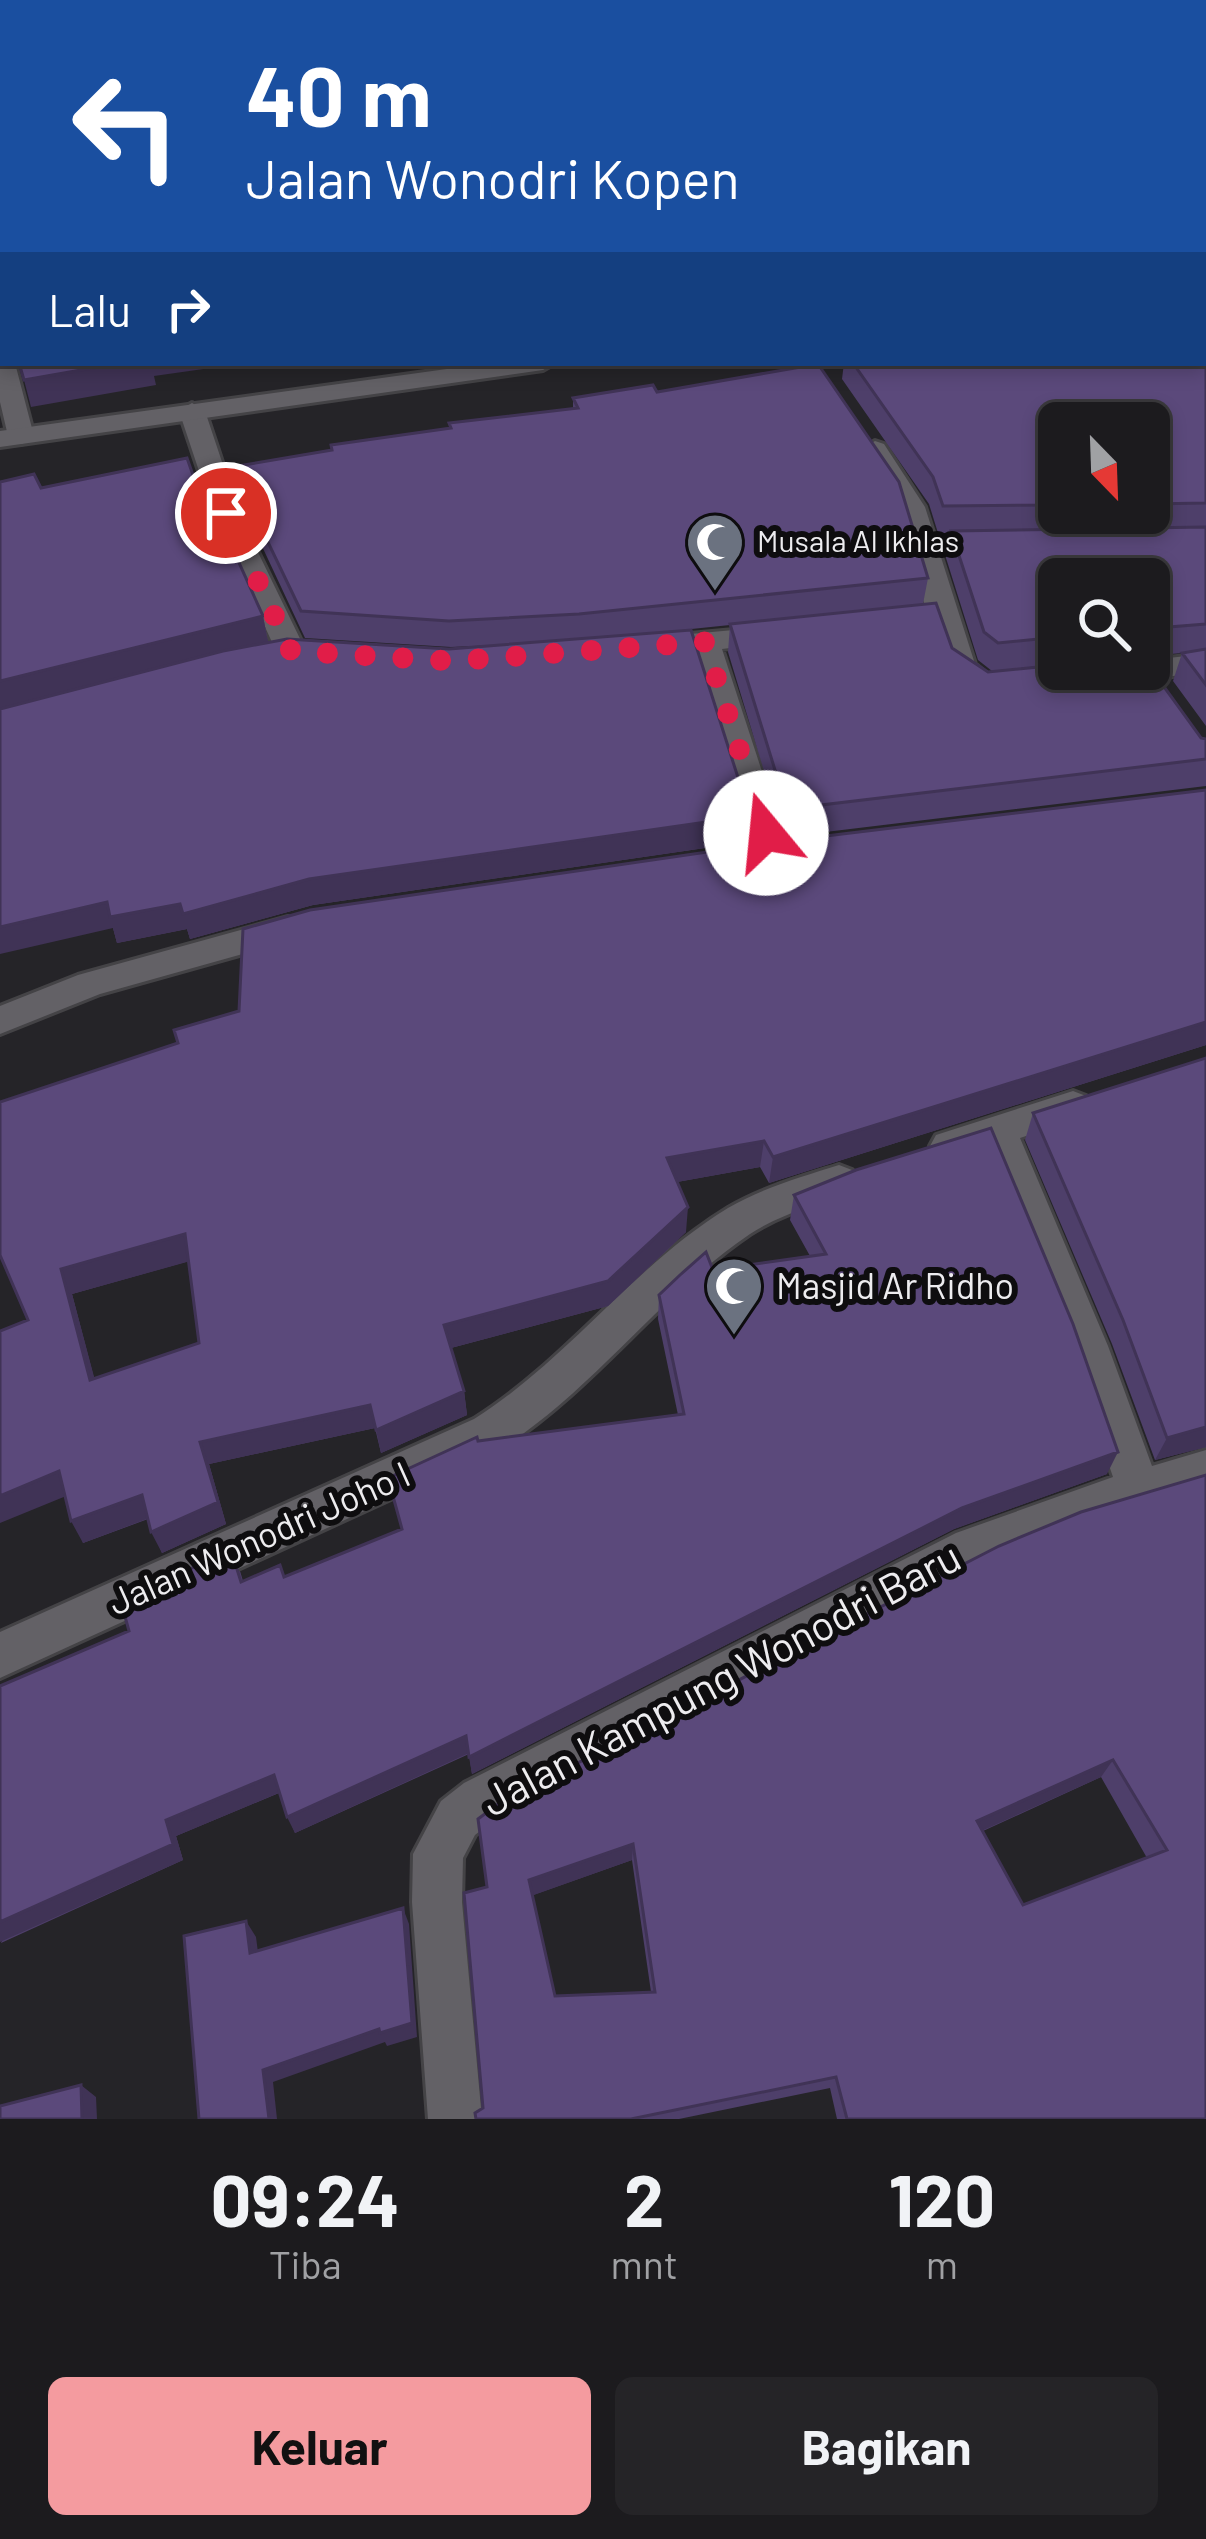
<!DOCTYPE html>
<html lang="id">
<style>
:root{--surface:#1c1b1e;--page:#252427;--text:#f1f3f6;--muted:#a0a1a4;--line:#3a393c;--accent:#f49b9f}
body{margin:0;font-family:Barlow,sans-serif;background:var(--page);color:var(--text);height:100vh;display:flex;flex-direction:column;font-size:45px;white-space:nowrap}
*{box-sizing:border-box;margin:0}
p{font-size:39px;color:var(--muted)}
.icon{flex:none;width:66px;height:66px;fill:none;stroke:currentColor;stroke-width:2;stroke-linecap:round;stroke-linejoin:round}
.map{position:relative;height:2119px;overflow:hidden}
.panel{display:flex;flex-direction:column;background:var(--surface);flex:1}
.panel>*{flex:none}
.top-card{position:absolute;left:0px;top:0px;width:1206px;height:366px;box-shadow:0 6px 18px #0003,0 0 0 3px var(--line);background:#1a4fa0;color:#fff;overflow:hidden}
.needle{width:78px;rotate:157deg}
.controls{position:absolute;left:1038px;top:402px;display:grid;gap:24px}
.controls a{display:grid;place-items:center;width:132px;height:132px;border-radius:18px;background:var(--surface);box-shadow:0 6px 18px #0003,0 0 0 3px var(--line);font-size:60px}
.pin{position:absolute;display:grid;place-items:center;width:102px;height:102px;color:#fff;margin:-51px;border:6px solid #fff;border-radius:50%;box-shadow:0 3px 12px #0007}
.me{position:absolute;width:132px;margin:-66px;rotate:343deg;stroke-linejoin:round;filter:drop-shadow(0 0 9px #0008)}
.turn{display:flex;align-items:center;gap:42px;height:252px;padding:0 48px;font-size:54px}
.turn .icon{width:156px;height:156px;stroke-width:2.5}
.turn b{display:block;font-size:84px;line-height:102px}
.then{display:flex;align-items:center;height:114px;padding:0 48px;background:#0003;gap:24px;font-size:45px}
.eta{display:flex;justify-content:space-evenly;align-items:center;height:204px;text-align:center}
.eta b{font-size:72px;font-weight:700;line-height:84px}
.button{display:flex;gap:24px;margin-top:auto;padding:24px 48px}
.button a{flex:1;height:138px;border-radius:18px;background:var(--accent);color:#111;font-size:48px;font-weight:700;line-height:138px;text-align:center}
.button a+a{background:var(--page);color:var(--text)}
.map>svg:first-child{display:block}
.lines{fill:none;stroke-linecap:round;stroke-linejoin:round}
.street-casing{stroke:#444346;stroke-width:6}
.secondary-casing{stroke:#444346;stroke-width:6}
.street{fill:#636166;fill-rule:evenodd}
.secondary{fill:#636166;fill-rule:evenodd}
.wall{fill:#4e3f6a;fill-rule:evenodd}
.shaded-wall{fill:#403356}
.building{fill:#5b497b;stroke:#403356;stroke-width:3;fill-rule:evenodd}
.route{stroke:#e11d48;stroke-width:21;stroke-dasharray:0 37.8}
.labels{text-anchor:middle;stroke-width:12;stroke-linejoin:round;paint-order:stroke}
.far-poi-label{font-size:30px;fill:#edecef;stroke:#0e0d0f;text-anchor:start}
.poi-label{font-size:36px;fill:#edecef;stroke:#0e0d0f;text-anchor:start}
.street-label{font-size:36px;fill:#edecef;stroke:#0e0d0f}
.near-street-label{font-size:42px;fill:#edecef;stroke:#0e0d0f}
</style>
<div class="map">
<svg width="1206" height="2119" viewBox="0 0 1206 2119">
<rect width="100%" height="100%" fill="#252428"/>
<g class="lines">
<defs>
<path id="street" d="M0,344L3,363H15L34,436L30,441L21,444L8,436L0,402Z
M192,403L205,411L239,513L306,651L301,658H281L276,651L213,513L179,411Z
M875,441L884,444L925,507L975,664L1001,686L997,693C936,709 915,555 900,513C892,490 875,469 862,449Z
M777,626L787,629L791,635L787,641L722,649L782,833L777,841H755L750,833L694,652L646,656L631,647L646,638Z
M1206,654V672L1107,684L1092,675L1096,669H1149V660Z
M288,917L300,920L305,929L300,938L100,994L0,1034V1006L78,975Z
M1073,1091L1086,1096L1091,1106L1086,1116L1020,1138L1108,1346L1152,1466L1206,1450V1490L1069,1530L988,1563L498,1817L475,1835L463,1858L462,1902L482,2119H428L412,1902L413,1854L441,1801L464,1783L956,1533L1113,1477L1068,1346L987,1149L949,1161L936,1157L930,1146L936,1135Z
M839,1165L852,1170L858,1181L852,1192C817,1204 781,1214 750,1234C659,1296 596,1387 504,1447L0,1678V1632L474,1419C568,1360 633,1266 728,1208C762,1188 801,1177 839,1165Z"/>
<path id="secondary" d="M490,363H555L543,370L0,447V431Z"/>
</defs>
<!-- street casing -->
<use href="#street" class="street-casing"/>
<!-- secondary casing -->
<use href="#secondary" class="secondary-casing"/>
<!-- street -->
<use href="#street" class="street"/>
<!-- secondary -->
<use href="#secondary" class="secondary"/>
</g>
<!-- wall -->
<path class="wall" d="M0,0H1206V726L1173,681L1182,653L1149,656V579H1059V664L992,671L978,660L946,558L951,533H938L929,504L842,379L844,363H1203V3H3V198H0ZM1059,423H1149V513H1059Z
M657,392L928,578L923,604L952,648L988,672L1206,739V786L784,837L728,652L730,625L653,633L748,809L755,815L753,841L313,905L190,939L187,929L117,943L113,928L41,488L193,475L263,616L268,642L449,649L498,645L451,647L305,638L237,493L232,467L573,409V398Z
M1206,790V1045L769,1183L760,1167L677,1182L686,1232L608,1306L451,1348L464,1391L467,1415L381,1453L375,1428L209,1464L226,1524L162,1553L148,1519L83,1543L28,1320L0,1255ZM189,1261L199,1343L94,1378L72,1294Z
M1206,1058V1447L1155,1460L1112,1344L1025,1140L1033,1113Z
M794,1195L1107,1474L954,1529L472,1774L469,1754L295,1833L279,1793L176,1836L183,1860L1,1943L129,1631L240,1571L243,1581L284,1577L401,1530L478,1441L678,1415L658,1319L659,1295L713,1270L810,1256L790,1220Z
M1206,1475V2119H837L830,2088L679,2119H476L483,2108L487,1887ZM1101,1777L1147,1858L1023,1905L983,1831ZM632,1860L651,1992L555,1996L533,1895Z"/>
<!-- shaded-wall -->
<path class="shaded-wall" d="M3,170V198H0V171Z
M121,363H246L154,376L156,385L31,407L24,380Z
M263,616L268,642L0,709V681Z
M755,815L753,841L313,905L190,939L187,929L117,943L113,928L0,954V927L107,902L309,879Z
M1206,1022V1045L769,1183L773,1157Z
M764,1141L760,1167L666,1184L667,1158Z
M688,1207L686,1232L608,1306L447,1349L444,1325Z
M185,1234L194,1260L72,1294L101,1403L90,1380L61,1269Z
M464,1391L467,1415L381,1453L376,1430Z
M370,1405L375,1428L209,1464L226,1524L162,1553L151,1532L200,1442Z
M1206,1427V1447L1155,1460L1167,1438Z
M1118,1452L1107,1474L954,1529L472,1774L469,1757L962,1508Z
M59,1471L71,1494L0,1523V1496Z
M142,1495L152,1517L83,1543L71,1521Z
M466,1736L469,1753L295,1833L287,1817Z
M1113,1760L1101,1777L968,1837L977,1821Z
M274,1775L281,1792L176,1836L183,1860L0,1942V1922L166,1820Z
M633,1844L632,1860L531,1896L529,1880Z
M403,1908L409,1924L417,2037L387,2046L385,2042L273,2082L277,2119H269L263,2070Z
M246,1921L256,1937L260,1968L250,1953Z
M81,2085L96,2097L97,2119H82Z"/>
<!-- building -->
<path class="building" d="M0,0H1206V503L1149,504V423H1059V505L943,506L933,477L853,363H1203V3H3V170L0,171V24L2,16H0Z
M0,205L3,215V333L0,332Z
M19,363H121L24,380Z
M818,364L899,482L928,578L579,614L449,621L301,611L232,467L332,450L331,445L451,428L449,423L578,408L573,398L653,385L657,392Z
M187,458L193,475L199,474L263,616L0,681V482L34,474L41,488Z
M1206,527V624L1157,628L1153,637H1149V579H1059V637L998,643L984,632L951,531Z
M936,603L952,648L988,672L1059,665V669H1149V666L1201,738L1206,739V759L787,809L730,624Z
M691,630L748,809L755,815L309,879L183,914L180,904L110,917L107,902L0,927V709L223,651L287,639L449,649Z
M1206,649V685L1182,653Z
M1206,790V1022L773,1157L764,1141L667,1158L688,1207L608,1281L444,1325L464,1391L376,1430L370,1405L200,1442L218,1502L151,1532L142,1495L71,1521L59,1471L0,1496V1331L28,1320L0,1255V1102L178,1043L174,1030L239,1011L243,929L310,910L776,842ZM185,1234L199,1343L90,1380L61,1269Z
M1206,1058V1427L1167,1438L1123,1320L1033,1113Z
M991,1128L1073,1324L1118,1452L962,1508L469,1757L466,1736L287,1817L274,1775L166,1820L173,1844L0,1922V1686L129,1631L124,1613L168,1595L164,1581L231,1550L241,1582L280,1565L284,1577L402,1529L388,1478L477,1437L478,1441L684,1414L659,1295L680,1275L706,1252L713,1270L826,1254L794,1195L856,1170Z
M1206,1475V2119H847L836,2077L631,2119H476L475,2113L483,2108L464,1893L487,1887L478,1819L498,1804L999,1546L1081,1512ZM1113,1760L1167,1850L1023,1905L977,1821ZM633,1844L655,1992L555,1996L529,1880Z
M403,1908L412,2023L380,2033L379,2029L263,2070L269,2119H199L184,1936L246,1921L250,1953Z
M81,2085L82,2119H0V2106Z"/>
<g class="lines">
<!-- route -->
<path class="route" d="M226,513L291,651L451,661L705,642L766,833"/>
</g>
<!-- icons -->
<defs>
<symbol id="mosque-pin" viewBox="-11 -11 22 30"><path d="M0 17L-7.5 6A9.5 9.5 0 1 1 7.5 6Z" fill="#6b7280" stroke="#0e0d0f"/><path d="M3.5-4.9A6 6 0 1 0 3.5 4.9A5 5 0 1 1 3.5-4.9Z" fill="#fff"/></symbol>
</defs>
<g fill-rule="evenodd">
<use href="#mosque-pin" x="682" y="509" width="66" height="90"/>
<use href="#mosque-pin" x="701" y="1253" width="66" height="90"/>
</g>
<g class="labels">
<!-- far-poi labels -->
<g class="far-poi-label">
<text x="757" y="552">Musala Al Ikhlas</text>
</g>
<!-- poi labels -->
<g class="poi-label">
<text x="776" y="1299">Masjid Ar Ridho</text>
</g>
<!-- street labels -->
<g class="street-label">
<text transform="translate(259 1538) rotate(-24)" y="13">Jalan Wonodri Joho I</text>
</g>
<!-- near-street labels -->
<g class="near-street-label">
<text transform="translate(721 1679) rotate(-28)" y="15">Jalan Kampung Wonodri Baru</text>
</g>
</g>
</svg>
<div class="controls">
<a><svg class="needle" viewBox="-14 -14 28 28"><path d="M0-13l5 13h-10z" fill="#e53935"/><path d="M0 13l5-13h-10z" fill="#a0a1a4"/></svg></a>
<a><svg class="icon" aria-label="search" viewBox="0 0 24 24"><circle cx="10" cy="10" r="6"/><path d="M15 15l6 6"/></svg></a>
</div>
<div class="pin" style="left:226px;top:513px;background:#d93025"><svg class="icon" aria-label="arrive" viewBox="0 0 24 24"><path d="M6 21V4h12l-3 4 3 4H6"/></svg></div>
<svg class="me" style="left:766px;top:833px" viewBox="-20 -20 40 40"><circle r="19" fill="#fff"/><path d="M0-13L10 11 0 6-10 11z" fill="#e11d48"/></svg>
<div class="top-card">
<div class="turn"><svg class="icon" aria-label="left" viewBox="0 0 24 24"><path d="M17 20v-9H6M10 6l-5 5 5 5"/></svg><div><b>40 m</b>Jalan Wonodri Kopen</div></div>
<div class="then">Lalu<svg class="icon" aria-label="right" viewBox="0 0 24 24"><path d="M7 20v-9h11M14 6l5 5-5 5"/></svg></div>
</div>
</div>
<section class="panel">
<div class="eta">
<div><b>09:24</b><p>Tiba</p></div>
<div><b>2</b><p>mnt</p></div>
<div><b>120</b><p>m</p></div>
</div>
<div class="button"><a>Keluar</a><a>Bagikan</a></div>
</section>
